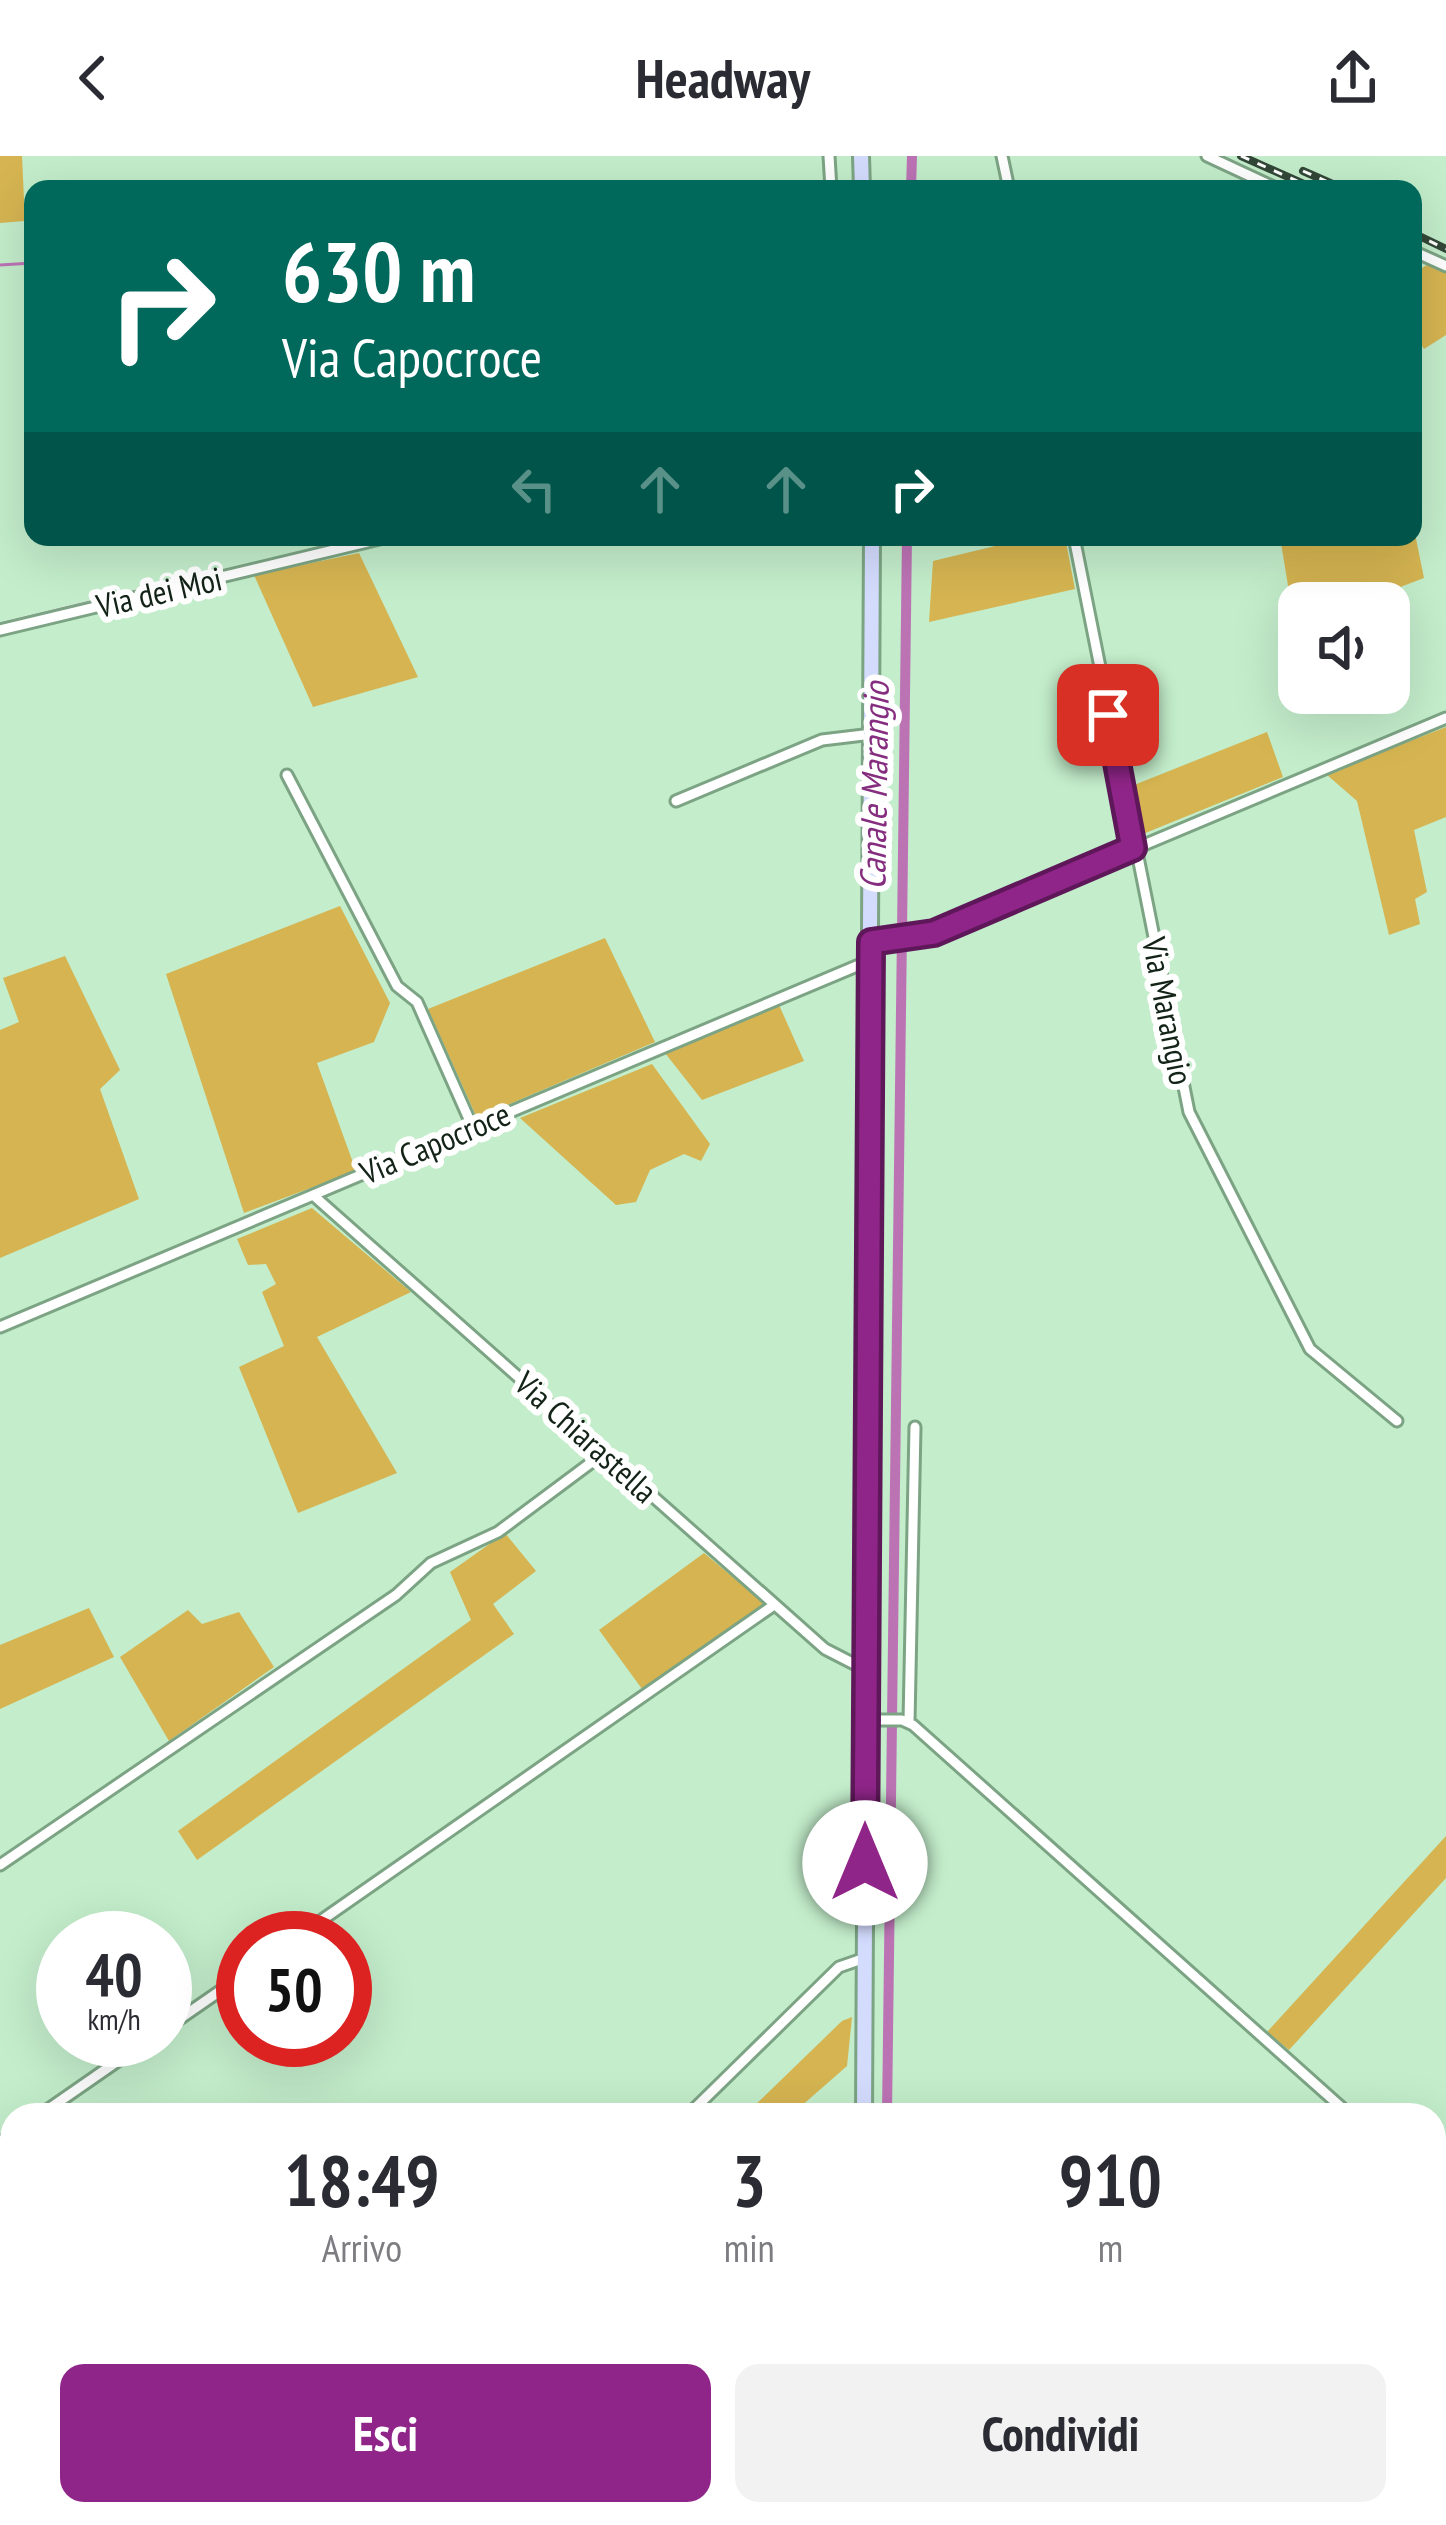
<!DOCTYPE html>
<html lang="it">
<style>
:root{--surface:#fff;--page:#f2f2f3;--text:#2b2b33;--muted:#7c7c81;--accent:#902589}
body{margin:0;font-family:"PT Sans Narrow",sans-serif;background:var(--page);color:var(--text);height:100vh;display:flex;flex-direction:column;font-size:45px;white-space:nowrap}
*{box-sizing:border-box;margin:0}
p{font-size:39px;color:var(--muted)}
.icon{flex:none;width:66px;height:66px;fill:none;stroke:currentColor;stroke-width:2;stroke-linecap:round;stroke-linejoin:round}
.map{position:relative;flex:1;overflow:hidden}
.sheet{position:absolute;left:0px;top:1947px;width:1446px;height:423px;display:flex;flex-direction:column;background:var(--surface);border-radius:36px 36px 0 0;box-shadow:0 12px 48px #0002}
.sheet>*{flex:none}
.banner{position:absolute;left:24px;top:24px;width:1398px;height:366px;border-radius:24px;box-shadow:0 12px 48px #0002;background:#00695c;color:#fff;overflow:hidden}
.controls{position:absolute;left:1278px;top:426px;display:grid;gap:24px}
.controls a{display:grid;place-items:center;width:132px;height:132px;border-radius:24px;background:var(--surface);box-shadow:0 12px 48px #0002;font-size:60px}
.speed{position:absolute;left:36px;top:1755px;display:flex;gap:24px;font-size:60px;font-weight:700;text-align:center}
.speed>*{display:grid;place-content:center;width:156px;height:156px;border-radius:50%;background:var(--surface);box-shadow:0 12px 48px #0002;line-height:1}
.speed small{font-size:30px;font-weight:400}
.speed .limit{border:18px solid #d22;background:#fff;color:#111}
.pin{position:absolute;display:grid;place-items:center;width:102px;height:102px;color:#fff;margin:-51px;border-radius:24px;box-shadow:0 6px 18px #0006}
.me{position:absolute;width:132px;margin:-66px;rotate:0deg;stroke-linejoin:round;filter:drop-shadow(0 0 9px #0008)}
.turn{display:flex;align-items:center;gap:42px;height:252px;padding:0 60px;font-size:54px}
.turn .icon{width:156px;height:156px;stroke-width:2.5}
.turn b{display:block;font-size:84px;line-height:102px}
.lanes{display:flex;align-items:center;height:114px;padding:0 60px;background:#0003;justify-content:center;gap:60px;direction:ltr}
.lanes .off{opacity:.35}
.eta{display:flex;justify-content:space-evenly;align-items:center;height:204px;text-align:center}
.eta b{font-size:72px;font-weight:800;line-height:84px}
.action{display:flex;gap:24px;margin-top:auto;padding:24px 60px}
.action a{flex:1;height:138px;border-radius:24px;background:var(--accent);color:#fff;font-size:48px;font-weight:800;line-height:138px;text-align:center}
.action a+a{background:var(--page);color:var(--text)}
header{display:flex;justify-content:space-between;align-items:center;height:156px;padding:0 60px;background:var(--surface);font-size:54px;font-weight:800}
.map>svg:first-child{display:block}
.green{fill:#d5b451}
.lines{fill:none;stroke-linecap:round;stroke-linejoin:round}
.stream{stroke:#bc73b4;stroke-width:3}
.canal{stroke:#bc73b4;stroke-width:10}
.street-casing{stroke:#7ca484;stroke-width:15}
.secondary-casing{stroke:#7ca484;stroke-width:20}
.street{stroke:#fff;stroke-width:9}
.secondary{stroke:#d4dcfe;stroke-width:14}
.rail-casing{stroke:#324737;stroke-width:8}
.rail{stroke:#fff;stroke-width:3;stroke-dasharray:9;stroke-linecap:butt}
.route-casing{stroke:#5e1859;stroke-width:30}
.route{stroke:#902589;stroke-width:21}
.labels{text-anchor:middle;stroke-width:12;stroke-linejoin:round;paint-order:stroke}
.street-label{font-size:33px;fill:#132317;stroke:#fff}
.water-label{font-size:36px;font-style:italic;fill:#852d7f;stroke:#fff}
</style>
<header><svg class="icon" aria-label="back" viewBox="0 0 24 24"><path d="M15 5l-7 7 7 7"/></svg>Headway<svg class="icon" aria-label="share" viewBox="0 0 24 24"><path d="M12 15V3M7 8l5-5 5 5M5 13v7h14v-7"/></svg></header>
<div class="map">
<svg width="1446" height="2369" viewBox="0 0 1446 2369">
<rect width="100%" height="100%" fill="#c3edcb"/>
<!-- green -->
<path class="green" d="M0,0H22L25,65L0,67Z
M1428,108L1446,117V179L1424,193L1413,176V118Z
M1413,368L1424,422L1358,447H1299L1295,472L1280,381H1413Z
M1032,381H1065L1075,433L929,466L933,405Z
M359,397L418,521L313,551L254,419Z
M1446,571V661L1414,674L1427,736L1415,743L1420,768L1389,779L1357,645L1326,618Z
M1267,576L1283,621L1138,680L1129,631Z
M340,750L390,847L374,886L317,907L356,1015L244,1057L166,818Z
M605,782L655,886L477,962L428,853Z
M65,800L120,914L100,933L139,1043L0,1102V874L19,866L3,822Z
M779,849L804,905L702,944L665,897Z
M652,908L710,988L701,1005L684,998L650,1014L636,1046L616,1049L520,962Z
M312,1052L411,1136L317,1181L397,1317L298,1357L239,1211L284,1190L262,1136L276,1128L266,1108L248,1109L237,1083Z
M505,1377L536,1415L493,1448L514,1478L197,1704L178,1675L471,1464L450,1416Z
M704,1397L764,1447L762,1454L645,1537L599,1474Z
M89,1452L114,1501L0,1553V1489Z
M188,1454L202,1468L239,1456L274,1511L169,1585L120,1501Z
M1446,1680V1722L1289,1894L1267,1876Z
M852,1861L847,1910L791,1959H745L842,1865Z
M1446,2222V2360L1434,2340V2228Z"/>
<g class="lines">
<!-- stream -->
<path class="stream" d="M0,109L33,107
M99,444L368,381
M0,468L91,446
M0,2356L34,2369"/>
<!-- canal -->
<path class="canal" d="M911,33L912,0
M887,1959L907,381
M1434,2125L1446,2118
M1434,2176L1446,2169
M1434,2215L1446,2207
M826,2369L832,2358
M1038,2369L1055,2358
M1117,2369L1135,2358
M1178,2369L1196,2358"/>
<defs>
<path id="street" d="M829,0L831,33
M1002,0L1009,33
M1207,0L1278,33
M1413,95L1446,110
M1074,381L1189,956L1310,1193L1397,1265
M0,474L388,381
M287,619L397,830L417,846L473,972
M676,645L822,584L872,578
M871,786L934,777L1446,562
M313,1039L825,1493L866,1514
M0,1171L871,804
M866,1564H902L913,1569L1350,1959
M909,1566L915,1271
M0,1709L396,1439L431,1407L498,1376L604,1297
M296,1782L774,1449
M165,1873L243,1819
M40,1959L148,1884
M688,1959L839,1811L865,1802
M0,1986L12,1978
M1434,2033L1446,2044
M261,2369L273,2358
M803,2369L808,2358"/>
<path id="secondary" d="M861,0L862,33
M864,1959L872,381
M1434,2146L1446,2135
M862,2358L866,2369
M1087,2369L1106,2358"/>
</defs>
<!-- street casing -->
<use href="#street" class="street-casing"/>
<!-- secondary casing -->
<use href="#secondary" class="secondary-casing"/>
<!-- street -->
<use href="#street" class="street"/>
<!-- secondary -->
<use href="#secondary" class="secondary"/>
<defs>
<path id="rail" d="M1241,0L1315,33
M1303,15L1344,33
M1413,77L1446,93"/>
</defs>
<!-- rail casing -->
<use href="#rail" class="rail-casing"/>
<!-- rail -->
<use href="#rail" class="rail"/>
</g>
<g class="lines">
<defs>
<path id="route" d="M865,1707L871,786L934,777L1133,692L1108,559"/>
</defs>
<!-- route casing -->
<use href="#route" class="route-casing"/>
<!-- route -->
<use href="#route" class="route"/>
</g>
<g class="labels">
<!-- street labels -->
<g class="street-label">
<text transform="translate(159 436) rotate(-13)" y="12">Via dei Moi</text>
<text transform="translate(1168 855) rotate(79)" y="12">Via Marangio</text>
<text transform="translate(435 987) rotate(-23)" y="12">Via Capocroce</text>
<text transform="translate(586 1281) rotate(42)" y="12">Via Chiarastella</text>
</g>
<!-- water labels -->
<g class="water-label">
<text transform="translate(874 630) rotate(-89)" y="13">Canale Marangio</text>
</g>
</g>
</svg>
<div class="controls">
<a><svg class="icon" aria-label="sound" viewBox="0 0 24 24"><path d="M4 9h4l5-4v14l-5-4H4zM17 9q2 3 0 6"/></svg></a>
</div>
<div class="speed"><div>40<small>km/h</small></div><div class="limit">50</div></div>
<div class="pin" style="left:1108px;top:559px;background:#d93025"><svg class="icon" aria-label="arrive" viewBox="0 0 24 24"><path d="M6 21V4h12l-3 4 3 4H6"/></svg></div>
<svg class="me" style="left:865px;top:1707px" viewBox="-20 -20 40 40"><circle r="19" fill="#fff"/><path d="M0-13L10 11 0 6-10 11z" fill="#902589"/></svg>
<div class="banner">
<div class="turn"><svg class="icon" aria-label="right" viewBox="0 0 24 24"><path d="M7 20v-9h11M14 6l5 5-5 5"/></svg><div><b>630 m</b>Via Capocroce</div></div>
<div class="lanes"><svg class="icon off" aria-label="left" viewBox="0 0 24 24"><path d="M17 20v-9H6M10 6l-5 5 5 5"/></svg><svg class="icon off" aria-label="ahead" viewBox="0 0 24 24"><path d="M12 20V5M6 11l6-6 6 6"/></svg><svg class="icon off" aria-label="ahead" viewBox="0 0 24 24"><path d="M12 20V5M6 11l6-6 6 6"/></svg><svg class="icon" aria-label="right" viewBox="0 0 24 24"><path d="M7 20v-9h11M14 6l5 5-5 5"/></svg></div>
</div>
<section class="sheet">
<div class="eta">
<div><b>18:49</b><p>Arrivo</p></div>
<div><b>3</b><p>min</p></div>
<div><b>910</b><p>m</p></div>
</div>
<div class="action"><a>Esci</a><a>Condividi</a></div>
</section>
</div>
